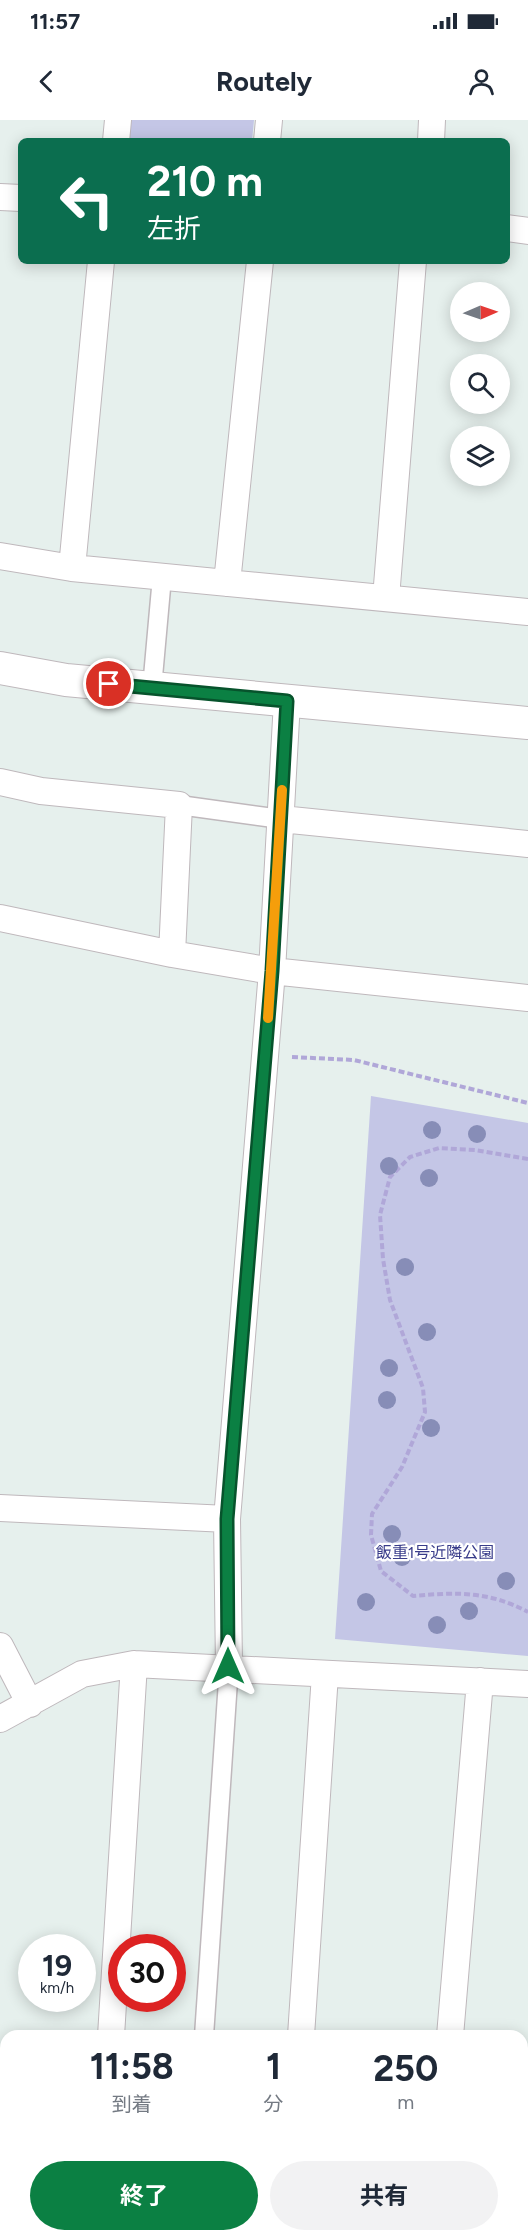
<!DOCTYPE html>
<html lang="ja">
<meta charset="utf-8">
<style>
:root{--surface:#fff;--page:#f2f2f3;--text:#1f2937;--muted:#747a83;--accent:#0b8043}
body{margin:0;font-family:Figtree,"Noto Sans JP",sans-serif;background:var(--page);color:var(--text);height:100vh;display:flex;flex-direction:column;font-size:22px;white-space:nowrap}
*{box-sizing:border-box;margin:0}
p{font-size:20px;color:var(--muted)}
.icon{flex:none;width:33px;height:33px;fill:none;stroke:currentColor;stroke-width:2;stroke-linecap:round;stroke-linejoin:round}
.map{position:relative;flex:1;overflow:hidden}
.side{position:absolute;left:0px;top:1910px;width:528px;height:212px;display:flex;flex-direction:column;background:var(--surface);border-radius:18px 18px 0 0;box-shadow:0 3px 15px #0003}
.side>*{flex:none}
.top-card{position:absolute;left:18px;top:18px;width:492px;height:126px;border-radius:9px;box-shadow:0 3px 15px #0003;background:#0b6e4f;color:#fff;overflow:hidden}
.needle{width:39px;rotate:88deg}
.buttons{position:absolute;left:450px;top:162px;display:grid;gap:12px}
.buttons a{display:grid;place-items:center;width:60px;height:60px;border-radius:50%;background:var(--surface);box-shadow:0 3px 15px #0003;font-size:30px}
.speed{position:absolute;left:18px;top:1814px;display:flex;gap:12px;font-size:30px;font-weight:700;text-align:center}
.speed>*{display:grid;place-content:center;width:78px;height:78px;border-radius:50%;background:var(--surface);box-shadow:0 3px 15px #0003;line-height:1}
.speed small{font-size:15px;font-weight:400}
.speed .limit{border:9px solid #d22;background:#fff;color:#111}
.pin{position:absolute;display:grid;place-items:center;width:51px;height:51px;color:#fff;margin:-26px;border:3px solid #fff;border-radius:50%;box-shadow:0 2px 6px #0007}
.me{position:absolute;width:66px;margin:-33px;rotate:0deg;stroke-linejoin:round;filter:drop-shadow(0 0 4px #0008)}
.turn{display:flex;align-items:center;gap:21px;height:126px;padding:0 30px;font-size:27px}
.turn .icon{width:78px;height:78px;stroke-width:2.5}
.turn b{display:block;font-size:42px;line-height:51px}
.eta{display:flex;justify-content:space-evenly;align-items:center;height:102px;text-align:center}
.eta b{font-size:36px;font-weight:700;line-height:42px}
.button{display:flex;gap:12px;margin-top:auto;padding:12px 30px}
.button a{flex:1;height:69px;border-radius:36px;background:var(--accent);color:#fff;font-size:24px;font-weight:700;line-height:69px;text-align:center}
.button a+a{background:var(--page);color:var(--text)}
.status{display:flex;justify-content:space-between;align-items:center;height:42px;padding:0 30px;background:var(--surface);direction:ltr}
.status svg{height:16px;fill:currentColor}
header{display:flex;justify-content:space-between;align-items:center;height:78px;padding:0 30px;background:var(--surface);font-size:27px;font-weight:700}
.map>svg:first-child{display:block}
.green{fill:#c4c6e6}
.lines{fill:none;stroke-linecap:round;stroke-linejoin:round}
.pedestrian-casing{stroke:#bfb8bc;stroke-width:21}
.minor-casing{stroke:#bfb8bc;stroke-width:28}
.tertiary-casing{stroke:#bfb8bc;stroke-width:34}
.path{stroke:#b0a7d8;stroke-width:4;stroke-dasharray:6 3;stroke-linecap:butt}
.pedestrian{stroke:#fff;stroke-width:18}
.minor{stroke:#fff;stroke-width:26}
.tertiary{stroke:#fff;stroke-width:32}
.tree{fill:#878db7}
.route-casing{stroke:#07532c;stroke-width:15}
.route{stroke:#0b8043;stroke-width:10}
.slow{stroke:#f59e0b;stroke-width:10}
.labels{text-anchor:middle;stroke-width:4.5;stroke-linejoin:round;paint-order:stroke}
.park-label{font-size:16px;fill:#393c8a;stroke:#fff}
</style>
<div class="status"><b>11:57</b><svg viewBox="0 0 49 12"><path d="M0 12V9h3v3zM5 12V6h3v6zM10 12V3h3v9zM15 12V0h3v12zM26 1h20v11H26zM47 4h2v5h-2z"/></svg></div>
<header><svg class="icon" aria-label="back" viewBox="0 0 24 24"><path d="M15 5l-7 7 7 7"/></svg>Routely<svg class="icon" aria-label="person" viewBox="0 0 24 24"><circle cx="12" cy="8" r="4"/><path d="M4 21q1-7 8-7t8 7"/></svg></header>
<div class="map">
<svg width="528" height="2120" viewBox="0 0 528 2120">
<rect width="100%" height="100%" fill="#e6f0ed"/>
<!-- green -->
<path class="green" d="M130,0H254L252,21H128Z
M371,976L528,1003V1536L335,1519Z"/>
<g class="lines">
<defs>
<path id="pedestrian" d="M152,568L162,457
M179,685L281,699
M204,1916L229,1546
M0,2002L6,2003
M192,2120V2115"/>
<path id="minor" d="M116,21L118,0
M267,21L269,0
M431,21L432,0
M0,77L21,78
M507,108L528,111
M0,436L72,448L528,492
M72,448L101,141
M227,463L260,141
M386,478L413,141
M0,662L41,671L179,685L172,834
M281,699L528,724
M0,798L172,834L272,851L528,878
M0,1388L227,1399
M0,1526L30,1584
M229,1546L227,1399L272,851L287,581
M0,1599L82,1554L134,1544L528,1564
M111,1916L134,1544
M301,1916L325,1554
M450,1916L480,1561
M0,1988H6
M101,2120V2115
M288,2120L289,2115
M443,2120V2115"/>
<path id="tertiary" d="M0,548L66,560L528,603"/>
</defs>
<!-- pedestrian casing -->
<use href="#pedestrian" class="pedestrian-casing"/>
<!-- minor casing -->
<use href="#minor" class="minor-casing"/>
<!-- tertiary casing -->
<use href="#tertiary" class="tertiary-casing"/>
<!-- path -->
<path class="path" d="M292,937L354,940L528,983
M528,1039L475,1030L439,1028L410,1037L390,1057L380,1095L383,1139L390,1180L423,1268L425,1292L402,1347L372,1394L371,1415L381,1451L413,1476C456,1472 489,1471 528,1492"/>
<!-- pedestrian -->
<use href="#pedestrian" class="pedestrian"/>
<!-- minor -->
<use href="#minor" class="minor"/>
<!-- tertiary -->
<use href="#tertiary" class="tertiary"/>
</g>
<!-- trees -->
<g class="tree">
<circle cx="432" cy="1010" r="9"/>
<circle cx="477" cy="1014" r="9"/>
<circle cx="389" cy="1046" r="9"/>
<circle cx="429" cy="1058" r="9"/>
<circle cx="405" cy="1147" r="9"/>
<circle cx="427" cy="1212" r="9"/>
<circle cx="389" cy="1248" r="9"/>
<circle cx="387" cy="1280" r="9"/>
<circle cx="431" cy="1308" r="9"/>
<circle cx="392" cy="1414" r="9"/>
<circle cx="402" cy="1437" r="9"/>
<circle cx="506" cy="1461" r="9"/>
<circle cx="366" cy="1482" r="9"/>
<circle cx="469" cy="1491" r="9"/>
<circle cx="437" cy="1505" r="9"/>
</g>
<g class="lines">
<defs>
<path id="route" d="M109,564L287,581L272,851L227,1399L228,1546"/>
</defs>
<!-- route casing -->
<use href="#route" class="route-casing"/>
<!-- route -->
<use href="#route" class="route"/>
<!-- slow -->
<path class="slow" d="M268,898L282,670"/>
</g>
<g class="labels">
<!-- park labels -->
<g class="park-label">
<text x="435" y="1438">飯重1号近隣公園</text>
</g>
</g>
</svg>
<div class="buttons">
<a><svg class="needle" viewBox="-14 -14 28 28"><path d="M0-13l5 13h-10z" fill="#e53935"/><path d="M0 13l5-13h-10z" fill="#747a83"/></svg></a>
<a><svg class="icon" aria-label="search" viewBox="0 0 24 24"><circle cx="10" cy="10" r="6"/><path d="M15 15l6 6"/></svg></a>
<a><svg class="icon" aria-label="layers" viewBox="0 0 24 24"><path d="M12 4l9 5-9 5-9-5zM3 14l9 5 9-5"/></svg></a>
</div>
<div class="speed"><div>19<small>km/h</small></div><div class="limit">30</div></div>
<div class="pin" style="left:109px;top:564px;background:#d93025"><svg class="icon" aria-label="arrive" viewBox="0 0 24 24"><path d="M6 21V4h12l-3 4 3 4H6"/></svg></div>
<svg class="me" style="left:228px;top:1546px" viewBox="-20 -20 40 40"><path d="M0-17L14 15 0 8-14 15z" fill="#0b8043" stroke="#fff" stroke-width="4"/></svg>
<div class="top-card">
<div class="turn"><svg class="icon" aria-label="left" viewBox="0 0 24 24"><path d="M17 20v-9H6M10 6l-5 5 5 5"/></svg><div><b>210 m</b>左折</div></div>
</div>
<section class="side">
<div class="eta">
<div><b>11:58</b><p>到着</p></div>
<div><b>1</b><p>分</p></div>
<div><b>250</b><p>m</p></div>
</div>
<div class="button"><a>終了</a><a>共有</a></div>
</section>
</div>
